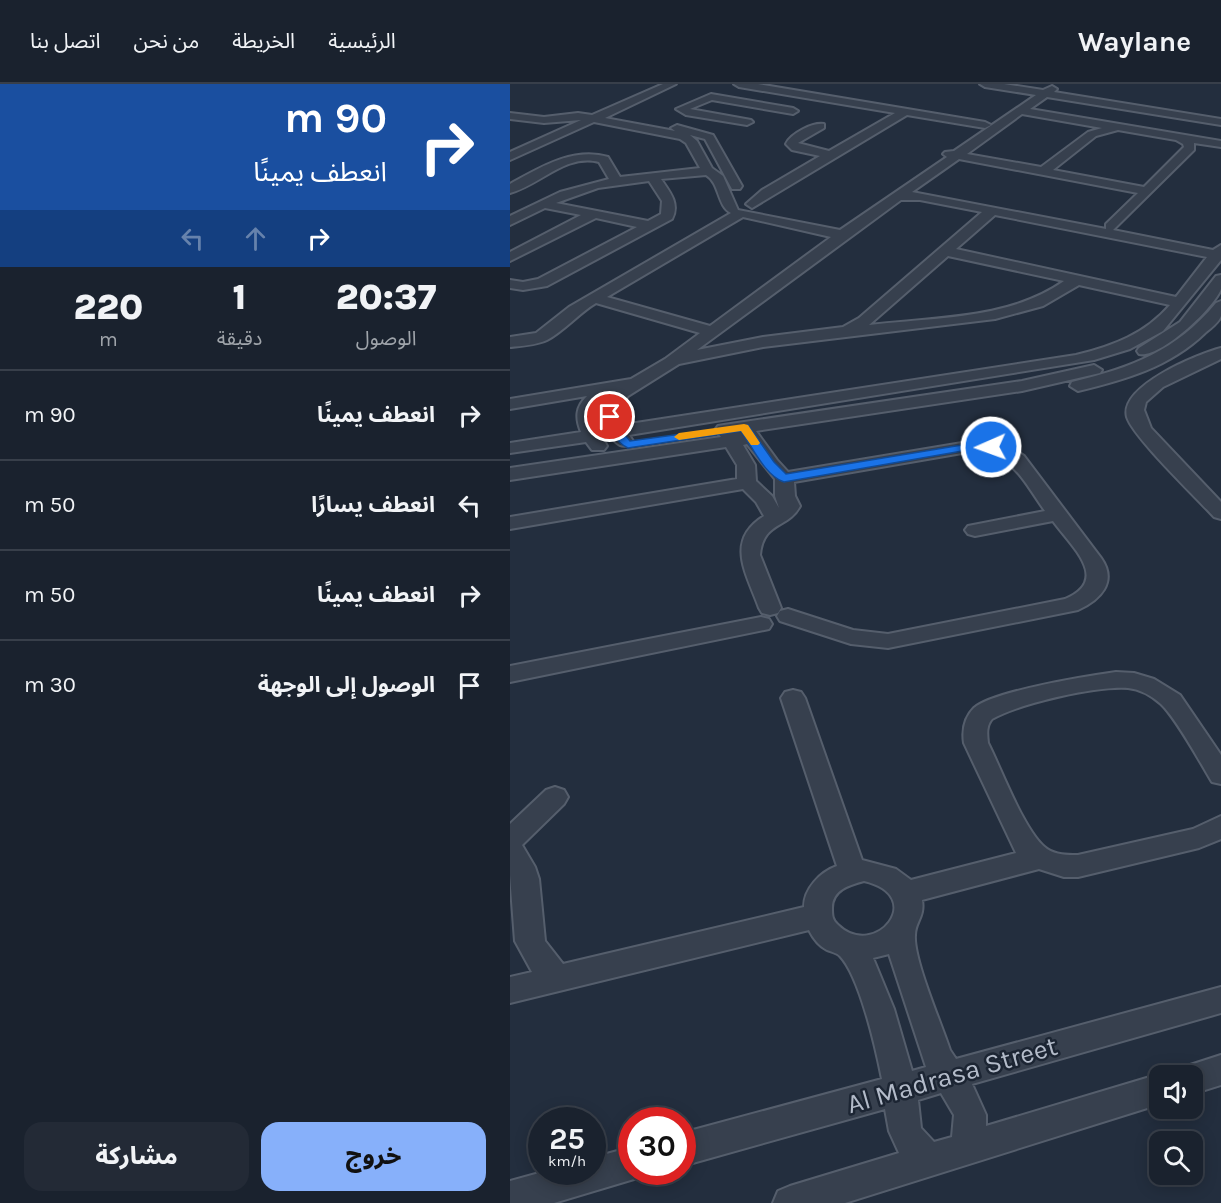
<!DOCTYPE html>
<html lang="ar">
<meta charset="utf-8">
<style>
:root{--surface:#1a222e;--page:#232a36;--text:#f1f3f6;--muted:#9fa4aa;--line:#383f4a;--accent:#87b0fa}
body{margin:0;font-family:Karla,"Noto Sans Arabic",sans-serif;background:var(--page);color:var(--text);direction:rtl;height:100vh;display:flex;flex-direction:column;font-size:22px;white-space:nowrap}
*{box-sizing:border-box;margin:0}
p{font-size:20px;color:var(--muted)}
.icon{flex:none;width:33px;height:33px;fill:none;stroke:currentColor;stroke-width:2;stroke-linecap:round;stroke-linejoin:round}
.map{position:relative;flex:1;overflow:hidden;direction:ltr}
.details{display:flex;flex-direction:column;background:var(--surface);width:510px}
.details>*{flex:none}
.guide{background:#1a4fa0;color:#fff;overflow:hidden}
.fabs{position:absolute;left:639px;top:981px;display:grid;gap:12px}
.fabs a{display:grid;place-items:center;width:54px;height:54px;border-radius:12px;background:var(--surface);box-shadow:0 3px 15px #0003,0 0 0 2px var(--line);font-size:30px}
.speed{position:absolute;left:18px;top:1023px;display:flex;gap:12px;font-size:30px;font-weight:700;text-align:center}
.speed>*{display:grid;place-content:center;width:78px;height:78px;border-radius:50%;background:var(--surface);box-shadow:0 3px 15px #0003,0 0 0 2px var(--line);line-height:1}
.speed small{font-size:15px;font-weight:400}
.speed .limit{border:9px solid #d22;background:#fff;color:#111}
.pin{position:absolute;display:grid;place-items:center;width:51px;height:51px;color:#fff;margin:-26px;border:3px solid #fff;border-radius:50%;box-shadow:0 2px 6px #0007}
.me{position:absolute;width:66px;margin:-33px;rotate:268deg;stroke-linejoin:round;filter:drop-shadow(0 0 4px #0008)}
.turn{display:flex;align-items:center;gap:21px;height:126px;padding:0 24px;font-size:27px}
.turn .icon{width:78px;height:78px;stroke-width:2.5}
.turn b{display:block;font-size:42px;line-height:51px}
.lanes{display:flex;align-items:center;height:57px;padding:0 24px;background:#0003;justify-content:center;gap:30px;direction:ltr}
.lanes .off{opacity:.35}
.eta{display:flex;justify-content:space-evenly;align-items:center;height:102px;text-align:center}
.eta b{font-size:36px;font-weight:800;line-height:42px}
.button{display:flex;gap:12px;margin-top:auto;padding:12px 24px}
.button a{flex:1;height:69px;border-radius:18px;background:var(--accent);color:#111;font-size:24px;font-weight:800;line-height:69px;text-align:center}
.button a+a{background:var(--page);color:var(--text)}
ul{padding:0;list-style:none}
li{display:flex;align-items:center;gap:18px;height:90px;padding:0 24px;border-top:2px solid var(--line)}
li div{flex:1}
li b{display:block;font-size:22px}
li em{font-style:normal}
header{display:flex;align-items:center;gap:36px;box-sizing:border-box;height:84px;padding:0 30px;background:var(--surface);border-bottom:2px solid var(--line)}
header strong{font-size:28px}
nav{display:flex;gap:33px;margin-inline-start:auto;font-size:21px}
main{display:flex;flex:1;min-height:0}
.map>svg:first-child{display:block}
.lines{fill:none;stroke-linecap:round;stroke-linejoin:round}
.street-casing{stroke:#555e6c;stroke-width:4}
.street{fill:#37404e;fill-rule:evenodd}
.route{fill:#1a73e8;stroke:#114b97;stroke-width:1.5}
.slow{fill:#f59e0b}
.labels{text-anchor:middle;stroke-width:5;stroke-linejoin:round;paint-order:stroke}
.near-street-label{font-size:27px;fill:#b3bbc9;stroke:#1c2533}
</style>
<header>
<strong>Waylane</strong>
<nav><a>الرئيسية</a><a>الخريطة</a><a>من نحن</a><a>اتصل بنا</a></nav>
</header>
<main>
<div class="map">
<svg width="711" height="1119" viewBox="0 0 711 1119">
<rect width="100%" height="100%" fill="#232e3e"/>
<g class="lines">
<defs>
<path id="street" d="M153,0H166L95,34L165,47L161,44L167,41L203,51L232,102L230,105H222L195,55L180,51L187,57L202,84L213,92L228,126L330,146L437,73L433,70L435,68L444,67L526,11L475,3L470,0H494L533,6L542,2L547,5L544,8L711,35V41L537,13L520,25L711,57V63L684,59V66L603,146L703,166L711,161V176L653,247L620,265L584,276L119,351L123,357L120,361C111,363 108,361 102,354L93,355L97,362L94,366H82L76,358L0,369V359L71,348C65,333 66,323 77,312L0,325V315L121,295L155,275L190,249L86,219C69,229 54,247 37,256C26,261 12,262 0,263V253L26,249L59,223L221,129C207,122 210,99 196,91L151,95C160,108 170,120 162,135L37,202L13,206L0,204V196L13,198L28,195L127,143L86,134L0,177V168L71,131L35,124L0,141V132L50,108L99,95L89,78C56,69 30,101 0,109V100C31,83 63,63 98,73L110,93L190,84L176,59L170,55L84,38L0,76V68L71,36L34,39L0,35V29L34,33L68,29L82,31ZM512,30L592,44L578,48L531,83L457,70ZM608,46L666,56L673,60L674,63L634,103L543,86L586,52ZM449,75L628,109L596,140V145L402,108ZM139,97L152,117L151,130L138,137L46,119L88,104ZM391,116H410L472,128L349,234L333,243L253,253L187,266ZM485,131L697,173L666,213L446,165ZM233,133L321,153L200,242L97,213ZM438,172L554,197C499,236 424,233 359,241ZM569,201L660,221C635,250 603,262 566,271L113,341L110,333L111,321L118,312L169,280L253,263L485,235L533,222ZM99,313C91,323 92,332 96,344L88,345C82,330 84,321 99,313Z
M224,0H248L475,38L481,41L475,44L397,31L242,124L236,120L252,106L310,72L282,66L276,60C280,50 303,38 314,40V44L288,59L319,67L385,29L229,3Z
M201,10L283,24L288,27L283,30L202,16L180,25L241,36L243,38L237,41L176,31L166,25Z
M711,191C711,195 711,201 711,205C704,224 650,275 629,270L627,267L629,264L670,238L706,192Z
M711,217C711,221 711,228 711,232C709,238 700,245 695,249C660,283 614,296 568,307L560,302L562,298C621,284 666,267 706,219Z
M711,264V275L653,303L636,318L634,326L641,344L711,418V435L704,433C687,414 623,353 617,333C609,302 688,270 711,264Z
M584,281L592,286L590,289L512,307L246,347L267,376L278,388L458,358C478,357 497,360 514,372L591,474C608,498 590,516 568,526L378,564L341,560L270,537L267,532L270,527L278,525L343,546L378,550L555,515C601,496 562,463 543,437L465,452L458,450L455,446L458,442L535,427C512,395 502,367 458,368L284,398L285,412L290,422C278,445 253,437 250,471L271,524L268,529L260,531L252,529L249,524C237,490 214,457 254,432L246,418L233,405L0,445V433L227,395V381L216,363L0,396V384L211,353L205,346L208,342L214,341L512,297ZM237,360L265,395V412L269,424L262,412L246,397L245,381L233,361Z
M251,533L259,535L262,540L259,545L0,598V582Z
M606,588L624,589L644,595L670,611L711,671V700L702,698C690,678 666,634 651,620C642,612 630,605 618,604C585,602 511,619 482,635C476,642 477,650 478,659C491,684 515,750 537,765C546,771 557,771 568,771L683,745L711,732V755L689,764L568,793H554L529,785L412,816C415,833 405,838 405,851C403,875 432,941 440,966L446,975L711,903V929L462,1000L476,1031V1042L650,990L654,992H650V1020L335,1119H263L268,1107L280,1102L389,1069L379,1047L375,1025L172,1082V1049L372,995C366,965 350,893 330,872C327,869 322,868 317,866C309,862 303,854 299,846L0,919V893L22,888L5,857L0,791V740L36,706L45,703L54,706L58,713L54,720L12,761L25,783L29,795L35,857L53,880L294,823C294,805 310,788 327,782L271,614L275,608L283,606L291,608L295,614L352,776L386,785L401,796L506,769L454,659C452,646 455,633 464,624C483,607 578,592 606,588ZM354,797C419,812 365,877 328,841C322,836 322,831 322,824C322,806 339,801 354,797ZM379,870L416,983L402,987L384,925L363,874ZM431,1009L444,1031L442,1053L424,1058L411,1044L408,1016Z
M711,971V1001L682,1010V992H668L671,984Z
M122,1063V1088H136L134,1092L44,1119H0V1097L33,1088H82V1074Z"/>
</defs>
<!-- street casing -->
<use href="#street" class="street-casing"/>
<!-- street -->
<use href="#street" class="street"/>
</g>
<!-- route -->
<path class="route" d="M100,330L104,331L111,346L120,357L238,341L264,378L276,390L458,360H481L486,363L481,367L458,366L274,398C255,392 242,362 231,347L118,364C105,358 100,345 95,333Z"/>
<!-- slow -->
<path class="slow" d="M234,340L238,341L250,359L248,361H241L231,347L169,356L164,353L169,349Z"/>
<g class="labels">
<!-- near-street labels -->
<g class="near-street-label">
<text transform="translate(442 991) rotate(-16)" y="9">Al Madrasa Street</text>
</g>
</g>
</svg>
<div class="fabs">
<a><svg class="icon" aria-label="sound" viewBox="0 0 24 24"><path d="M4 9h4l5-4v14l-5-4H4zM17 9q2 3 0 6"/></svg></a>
<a><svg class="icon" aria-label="search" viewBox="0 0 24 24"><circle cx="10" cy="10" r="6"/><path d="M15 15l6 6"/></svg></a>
</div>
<div class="speed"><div>25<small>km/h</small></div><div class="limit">30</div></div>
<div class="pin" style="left:100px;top:333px;background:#d93025"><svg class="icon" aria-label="arrive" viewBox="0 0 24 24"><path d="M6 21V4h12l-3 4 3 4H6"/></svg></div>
<svg class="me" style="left:481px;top:363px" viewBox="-20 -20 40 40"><circle r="17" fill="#1a73e8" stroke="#fff" stroke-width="3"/><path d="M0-11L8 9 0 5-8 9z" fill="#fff"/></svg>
</div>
<section class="details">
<div class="guide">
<div class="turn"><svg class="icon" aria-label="right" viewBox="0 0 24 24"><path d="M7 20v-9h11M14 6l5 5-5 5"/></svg><div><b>90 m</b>انعطف يمينًا</div></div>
<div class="lanes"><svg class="icon off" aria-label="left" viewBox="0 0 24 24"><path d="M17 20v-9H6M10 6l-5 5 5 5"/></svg><svg class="icon off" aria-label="ahead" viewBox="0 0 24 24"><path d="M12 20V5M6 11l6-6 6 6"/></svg><svg class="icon" aria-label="right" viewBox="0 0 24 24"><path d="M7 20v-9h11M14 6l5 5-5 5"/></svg></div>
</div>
<div class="eta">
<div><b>20:37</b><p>الوصول</p></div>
<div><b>1</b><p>دقيقة</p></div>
<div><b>220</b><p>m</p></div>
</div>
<ul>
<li><svg class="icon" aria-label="right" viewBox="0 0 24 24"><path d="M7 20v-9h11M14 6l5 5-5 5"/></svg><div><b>انعطف يمينًا</b></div><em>90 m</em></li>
<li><svg class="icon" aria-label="left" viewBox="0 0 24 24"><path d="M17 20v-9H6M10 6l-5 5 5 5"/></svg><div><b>انعطف يسارًا</b></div><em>50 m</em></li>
<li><svg class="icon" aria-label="right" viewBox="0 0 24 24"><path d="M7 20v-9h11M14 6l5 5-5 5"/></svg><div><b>انعطف يمينًا</b></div><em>50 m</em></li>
<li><svg class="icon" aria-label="arrive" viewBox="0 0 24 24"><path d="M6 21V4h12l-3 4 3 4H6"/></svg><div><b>الوصول إلى الوجهة</b></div><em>30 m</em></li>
</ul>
<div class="button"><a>خروج</a><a>مشاركة</a></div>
</section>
</main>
